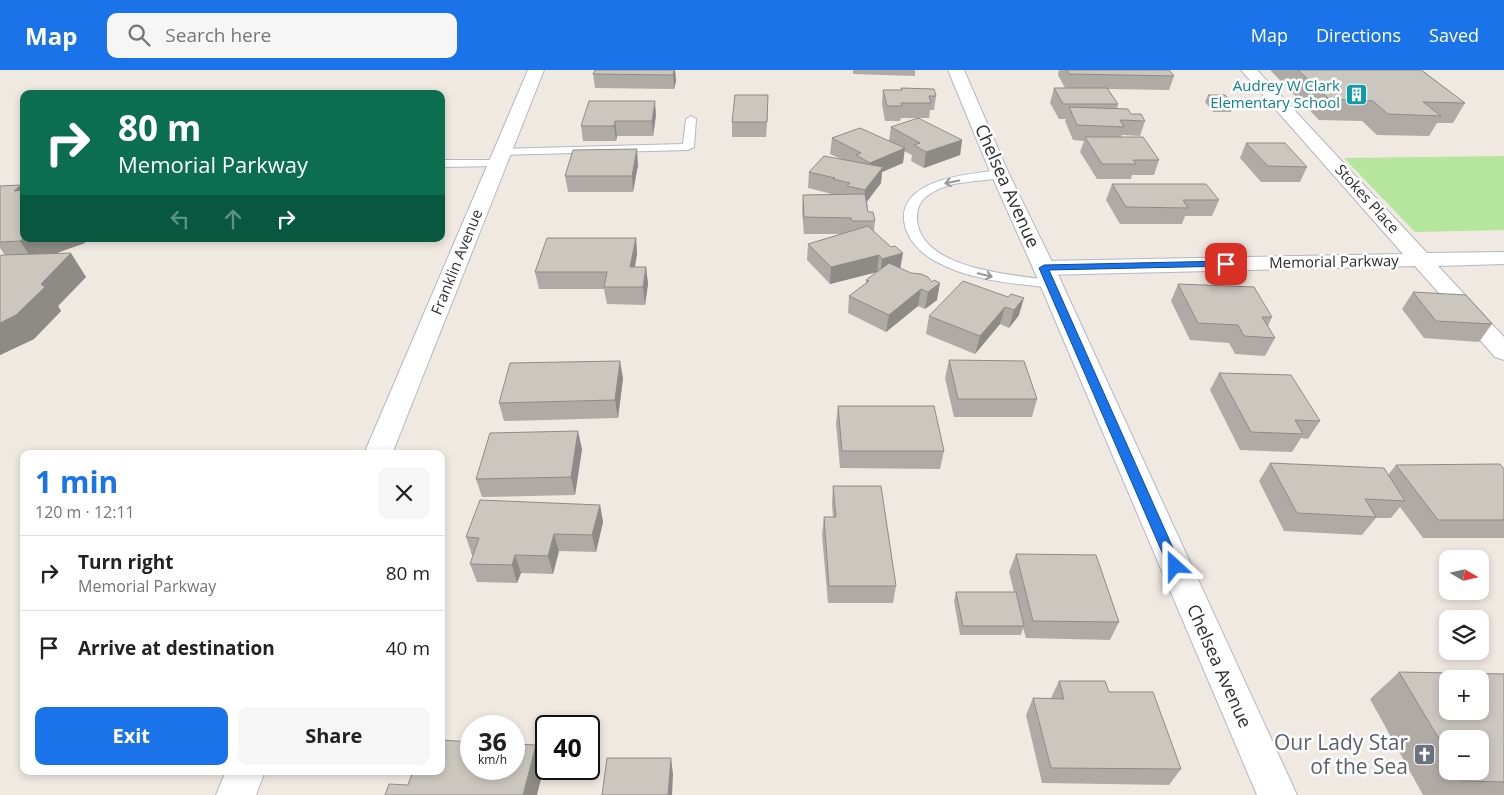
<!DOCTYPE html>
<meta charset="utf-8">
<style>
:root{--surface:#fff;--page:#f6f6f6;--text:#222;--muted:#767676;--line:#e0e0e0;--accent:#1a73e8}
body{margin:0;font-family:"Open Sans",sans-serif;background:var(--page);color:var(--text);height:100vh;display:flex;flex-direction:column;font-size:19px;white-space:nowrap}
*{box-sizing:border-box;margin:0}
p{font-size:16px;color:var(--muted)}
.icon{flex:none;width:28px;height:28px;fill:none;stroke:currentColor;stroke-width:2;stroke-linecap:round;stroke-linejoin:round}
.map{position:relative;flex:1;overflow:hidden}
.sheet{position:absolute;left:20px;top:380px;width:425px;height:325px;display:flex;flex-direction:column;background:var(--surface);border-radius:10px;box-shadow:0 2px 8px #0003}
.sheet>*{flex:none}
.banner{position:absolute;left:20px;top:20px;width:425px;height:152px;border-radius:10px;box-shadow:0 2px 8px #0003;background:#0b6e4f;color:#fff;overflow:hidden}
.needle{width:32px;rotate:99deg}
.fabs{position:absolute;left:1439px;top:480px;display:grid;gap:10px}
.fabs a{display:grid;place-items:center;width:50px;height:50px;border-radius:10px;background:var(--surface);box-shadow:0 2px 8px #0003;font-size:25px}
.speed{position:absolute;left:460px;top:645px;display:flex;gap:10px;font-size:25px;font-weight:700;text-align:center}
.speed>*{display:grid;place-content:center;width:65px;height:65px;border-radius:50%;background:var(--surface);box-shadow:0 2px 8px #0003;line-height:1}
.speed small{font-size:12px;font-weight:400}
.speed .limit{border:2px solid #111;border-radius:8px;background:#fff;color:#111}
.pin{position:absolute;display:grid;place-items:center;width:42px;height:42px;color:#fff;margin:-21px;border-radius:10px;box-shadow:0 2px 8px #0006}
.me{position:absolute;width:55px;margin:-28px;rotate:336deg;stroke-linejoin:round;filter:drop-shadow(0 0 4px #0008)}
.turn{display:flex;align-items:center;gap:18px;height:105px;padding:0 15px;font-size:22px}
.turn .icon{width:65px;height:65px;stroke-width:2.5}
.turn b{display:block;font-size:35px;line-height:42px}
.lanes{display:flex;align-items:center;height:48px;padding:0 15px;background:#0003;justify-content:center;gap:25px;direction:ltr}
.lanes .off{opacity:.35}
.round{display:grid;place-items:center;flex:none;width:52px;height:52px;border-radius:10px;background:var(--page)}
.headline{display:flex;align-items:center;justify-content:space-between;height:85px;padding:0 15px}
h1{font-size:30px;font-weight:700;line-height:38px;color:var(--accent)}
.button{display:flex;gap:10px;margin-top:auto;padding:10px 15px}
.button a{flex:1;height:58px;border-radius:10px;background:var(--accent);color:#fff;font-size:20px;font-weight:700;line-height:58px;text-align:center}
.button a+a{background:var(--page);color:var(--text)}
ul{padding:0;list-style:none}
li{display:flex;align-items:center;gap:15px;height:75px;padding:0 15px;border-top:1px solid var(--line)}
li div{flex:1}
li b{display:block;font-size:19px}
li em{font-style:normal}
header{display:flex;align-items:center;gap:30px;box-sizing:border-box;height:70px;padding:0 25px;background:var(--accent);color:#fff}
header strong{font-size:24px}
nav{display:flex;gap:28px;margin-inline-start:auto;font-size:18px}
.search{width:350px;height:45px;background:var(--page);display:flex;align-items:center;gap:12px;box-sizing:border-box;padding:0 18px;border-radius:10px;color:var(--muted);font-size:19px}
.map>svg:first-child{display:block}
.green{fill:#b6e59e}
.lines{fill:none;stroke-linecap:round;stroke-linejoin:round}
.lane-casing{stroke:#b4b7c1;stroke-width:2}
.street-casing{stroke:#b4b7c1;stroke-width:2}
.secondary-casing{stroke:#b4b7c1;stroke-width:2}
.lane{fill:#fff;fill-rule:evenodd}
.street{fill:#fff;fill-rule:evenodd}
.secondary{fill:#fff;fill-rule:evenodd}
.wall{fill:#afaba4;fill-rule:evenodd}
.shaded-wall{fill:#8e8b86}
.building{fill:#cbc7bf;stroke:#8e8b86;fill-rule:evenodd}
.oneway{stroke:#969696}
.route{fill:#1a73e8;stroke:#114b97}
.labels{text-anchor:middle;stroke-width:5;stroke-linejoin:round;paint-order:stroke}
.far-culture-label{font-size:15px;fill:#0d838f;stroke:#fff;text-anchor:end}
.far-street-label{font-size:15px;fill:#2e2e2e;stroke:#fff}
.street-label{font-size:18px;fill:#2e2e2e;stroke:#fff}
.near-worship-label{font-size:21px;fill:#5b616d;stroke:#fff;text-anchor:end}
</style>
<header>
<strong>Map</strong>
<div class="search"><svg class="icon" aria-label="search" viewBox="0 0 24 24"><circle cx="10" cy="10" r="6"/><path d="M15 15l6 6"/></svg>Search here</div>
<nav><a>Map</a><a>Directions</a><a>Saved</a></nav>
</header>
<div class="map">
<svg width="1504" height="725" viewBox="0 0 1504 725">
<rect width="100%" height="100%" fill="#efe9e1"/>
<!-- green -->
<path class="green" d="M1504,86V160L1415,162L1344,88Z"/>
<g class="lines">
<defs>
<path id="lane" d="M691,46L696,49L694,77L688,80L502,85L496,82L502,79L683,74L686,49Z
M441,90H498L504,93L498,96L441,97Z
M1000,100L1004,101L1006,104L1004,107C980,113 952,109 930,124C920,130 917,138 917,149C920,200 1015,205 1051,210L1056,211L1058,214L1056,217L1051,218C1012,213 972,211 937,192C923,185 909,172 905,156C894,109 969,104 1000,100Z"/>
<path id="street" d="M528,0H544L392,384H364Z
M1241,0H1257L1427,183L1504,182V194L1438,196L1504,267V290L1495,287L1415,196L1044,205L1036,203L1033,198L1036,193L1044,191L1403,184Z
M226,701H265L256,725H216Z"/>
<path id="secondary" d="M948,0H964L1009,104L1055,198L1297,725H1257L1033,198L991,104Z"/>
</defs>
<!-- lane casing -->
<use href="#lane" class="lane-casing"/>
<!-- street casing -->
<use href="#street" class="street-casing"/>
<!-- secondary casing -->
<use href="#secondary" class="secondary-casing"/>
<!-- lane -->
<use href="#lane" class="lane"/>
<!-- street -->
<use href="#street" class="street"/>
<!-- secondary -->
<use href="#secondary" class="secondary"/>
</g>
<!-- wall -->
<path class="wall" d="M675,0L676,11L674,19L595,18L593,4Z
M853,0H915V6L853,4Z
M1059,0H1169L1174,6L1169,20L1108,19L1118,34L1117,39L1131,44L1145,51L1140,66L1122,65L1121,67L1159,90L1154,105H1132L1131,109H1097L1080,82L1084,71L1073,70L1065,51L1066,49H1059L1050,33L1054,18H1065L1058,5Z
M1270,0H1422L1465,33L1453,53H1437L1429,66L1377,65L1362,51L1319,50Z
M901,18L936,26L934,40H930L929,48H901L900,51H885L882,34L883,20H901Z
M1208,25L1234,34L1231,42H1213L1205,32Z
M768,40L766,67H732V52Z
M656,45L653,66H617L616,71H583L581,56Z
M891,57L962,70L960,85L924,98L911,91L912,85L904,81L903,93L882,102L881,113L867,132L868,142L875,151L874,161L900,198L937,230L925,239L918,236L886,262L848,243L849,226L866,214V210L877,202L830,214L807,190L808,174L841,164H804L802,141L803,125L832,124L808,118L809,102L841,89L830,84L832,68L889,71Z
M1246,73L1307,97L1300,112H1261L1240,88Z
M638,95L633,122H568L565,106Z
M1112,114L1219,130L1212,146H1185L1182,154H1120L1106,130Z
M21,115L24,119V169L85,173L54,184L86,207L58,236L61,241L34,269L0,285V186L5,185L0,178V116Z
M636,168L637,184L635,197H646L648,214L645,235L607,234L604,219H539L535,202Z
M1178,214L1272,247L1268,256L1275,268L1265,286L1235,284L1229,273L1190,270L1171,231Z
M1413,222L1492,254L1479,272L1424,268L1402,239Z
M1008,227L1019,245L1009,258L1000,254L975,284L926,264L929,246Z
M949,290L1037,329L1032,347H954L945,308Z
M1219,303L1320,351L1308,369L1301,368L1292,382L1240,380L1210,320Z
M623,308L618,348L504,351L499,333Z
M838,336L944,381L940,399L840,398L836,353Z
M582,379L575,425L482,427L476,409Z
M1270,393L1388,405L1396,395L1504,399V468H1423L1400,437L1391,448H1376L1362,465L1284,461L1259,411Z
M833,416L896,516L893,533H828L822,465L824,447H833L832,434Z
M600,435L603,452L596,482L559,481L553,504L521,503L517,513L477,512L470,494L473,485H472L466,467Z
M1016,484L1119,552L1110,570L1026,568L1023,558L1021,565H960L954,531L956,522H1014L1009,502Z
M1399,602L1504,604V725H1423L1370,629ZM1448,669L1480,701H1448Z
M1059,611L1109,622L1181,699L1169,715L1042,713L1026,645L1033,628L1051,629V628Z"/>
<!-- shaded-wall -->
<path class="shaded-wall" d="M674,0H675L676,11L674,19L673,5Z
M655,31L656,45L653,66L652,51Z
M615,51L617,66L616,71L614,56Z
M962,70L960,85L924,98L926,82Z
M905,78L903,93L882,102L881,113L863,136L865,120L868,108L870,93Z
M637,79L638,95L633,122L632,106Z
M21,115L24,119V135L14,121Z
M24,168V169H83L85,173L42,188L36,195L20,171Z
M636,168L637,184L632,214L630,197Z
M71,183L86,207L58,236L61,241L34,269L0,285V253Z
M903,183L900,200L880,206L882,189Z
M879,185L877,202L830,214L831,197Z
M646,197L648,214L645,235L643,217Z
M940,213L937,230L925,239L928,222Z
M921,219L918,236L886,262L889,245Z
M1024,228L1019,245L1009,258L1014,240Z
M1005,237L1000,254L975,284L980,266Z
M620,291L623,308L618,348L615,330Z
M578,361L582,379L575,425L571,407Z
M600,435L603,452L596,482L592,465Z
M554,464L559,481L553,504L548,486Z
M515,485L521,503L517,513L512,495Z
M536,675L544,697L537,725H523Z
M671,688L673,704L672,725H668Z"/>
<!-- building -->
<path class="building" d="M595,0H674L673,5L593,4Z
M1067,0H1169L1174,6L1069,4Z
M1298,0H1421L1465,33L1423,32L1441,46L1388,44L1373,31L1329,29Z
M901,18L934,19L936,26H929L931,33H901L902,36H887L883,20H902Z
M1054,18H1107L1118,34H1063Z
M735,25H768L767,52H732Z
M1208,25H1225L1234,34H1216Z
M589,31H655L652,51H615L614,56H581Z
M1069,37L1128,39L1131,44H1141L1145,51L1120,50L1124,57L1077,55Z
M918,48L962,70L926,82L914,75L920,73L891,57Z
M860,58L905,78L870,93L856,85L861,83L832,68Z
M1085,67H1143L1159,90H1133L1136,94H1102Z
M1246,73H1285L1307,97L1268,96Z
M637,79L632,106H565L573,80Z
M824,86L883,97L865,120L847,116L850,113L833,109L835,108L809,102Z
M1112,114H1206L1219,130H1183L1188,138L1126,137Z
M21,115L14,121L24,120V168L20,171L0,172V116Z
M865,124L868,142H873L875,151H852L851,148L804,147L803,125Z
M868,156L891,177L895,176L903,183L882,189L879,185L831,197L808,174Z
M547,168H636L630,197H646L643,217H604L607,202H535Z
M71,183L41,214L45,217L16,245L0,253V186L2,185Z
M889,193L911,203L921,204L928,207L932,212L934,210L940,213L928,222L921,219L889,245L849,226L869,211L866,210Z
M963,211L1008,227L1011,224L1024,228L1014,240L1005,237L980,266L929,246Z
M1178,214L1254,217L1272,247H1262L1275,268L1244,266L1238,255L1198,253Z
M1413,222L1466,225L1492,254L1436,251Z
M949,290L1024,291L1037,329H958Z
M620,291L615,330L499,333L510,293Z
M1219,303L1291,305L1320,351L1295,350L1303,364L1251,362Z
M838,336H934L944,381H842Z
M578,361L571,407L476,409L490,363Z
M1270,393L1384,398L1405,431L1365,429L1376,447L1297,443Z
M1500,394L1504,399V450H1438L1396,395Z
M833,416H881L896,516H829L824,447H836Z
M480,430L600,435L592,465L554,464L548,486L515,485L512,495L470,494L479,468L466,467Z
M1016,484L1096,485L1119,552L1033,551Z
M956,522H1016L1024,556H963Z
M1399,602L1504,604V712L1463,711L1458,701H1480V669H1448V684ZM1448,609H1480V641H1448Z
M1059,611H1105L1109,622H1153L1181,699L1051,698L1033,628L1064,629Z
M441,670L471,672V699H514V674L536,675L523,725H385L389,714L408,715L413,701H441Z
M607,688H671L668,725H602Z"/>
<!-- one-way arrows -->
<defs><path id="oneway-shaft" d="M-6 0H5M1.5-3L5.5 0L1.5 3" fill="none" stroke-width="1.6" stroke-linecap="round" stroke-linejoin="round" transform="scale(1.25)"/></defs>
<g class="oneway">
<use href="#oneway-shaft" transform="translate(952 112) rotate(168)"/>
<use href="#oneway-shaft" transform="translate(985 205) rotate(14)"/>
</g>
<!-- route -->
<path class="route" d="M1226,191L1229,192V196L1049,200L1181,496L1179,500L1175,501L1170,500L1168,496L1039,198L1044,195Z"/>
<!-- icons -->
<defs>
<symbol id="building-square" viewBox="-11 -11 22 22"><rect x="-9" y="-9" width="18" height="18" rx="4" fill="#0f9aa8" stroke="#fff"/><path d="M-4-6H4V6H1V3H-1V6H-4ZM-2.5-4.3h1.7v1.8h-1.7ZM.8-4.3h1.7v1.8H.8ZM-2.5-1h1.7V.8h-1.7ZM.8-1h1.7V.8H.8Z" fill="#fff"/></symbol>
<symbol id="church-square" viewBox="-11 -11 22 22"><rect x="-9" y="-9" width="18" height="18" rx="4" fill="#6b7280" stroke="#fff"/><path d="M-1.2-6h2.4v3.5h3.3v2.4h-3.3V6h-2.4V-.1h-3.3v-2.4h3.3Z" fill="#fff"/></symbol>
</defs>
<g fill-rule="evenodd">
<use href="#building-square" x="1344" y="12" width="25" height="25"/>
<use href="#church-square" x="1412" y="672" width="25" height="25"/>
</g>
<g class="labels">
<!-- far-culture labels -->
<g class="far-culture-label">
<text x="1340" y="21">Audrey W Clark<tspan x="1340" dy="17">Elementary School</tspan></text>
</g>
<!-- far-street labels -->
<g class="far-street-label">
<text transform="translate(1367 129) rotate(48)" y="5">Stokes Place</text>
<text transform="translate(457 192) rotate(-68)" y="5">Franklin Avenue</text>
<text transform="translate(1334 192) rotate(-1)" y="5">Memorial Parkway</text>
</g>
<!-- street labels -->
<g class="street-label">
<text transform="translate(1007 116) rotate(66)" y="6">Chelsea Avenue</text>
<text transform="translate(1219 596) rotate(66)" y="6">Chelsea Avenue</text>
</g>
<!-- near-worship labels -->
<g class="near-worship-label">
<text x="1408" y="680">Our Lady Star<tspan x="1408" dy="24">of the Sea</tspan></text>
</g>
</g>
</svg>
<div class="fabs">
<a><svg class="needle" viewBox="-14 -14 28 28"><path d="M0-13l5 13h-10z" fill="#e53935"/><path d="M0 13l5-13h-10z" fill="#767676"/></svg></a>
<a><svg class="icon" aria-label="layers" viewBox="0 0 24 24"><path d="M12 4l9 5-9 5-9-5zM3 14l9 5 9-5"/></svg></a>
<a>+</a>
<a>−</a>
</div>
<div class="speed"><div>36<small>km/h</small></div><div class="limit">40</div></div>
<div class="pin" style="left:1226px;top:194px;background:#d93025"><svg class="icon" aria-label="arrive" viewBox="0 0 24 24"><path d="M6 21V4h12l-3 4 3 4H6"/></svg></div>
<svg class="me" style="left:1175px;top:496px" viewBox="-20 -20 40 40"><path d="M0-17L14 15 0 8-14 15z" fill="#1a73e8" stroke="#fff" stroke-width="4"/></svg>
<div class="banner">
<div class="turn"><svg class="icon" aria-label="right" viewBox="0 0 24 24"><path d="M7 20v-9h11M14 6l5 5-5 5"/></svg><div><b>80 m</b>Memorial Parkway</div></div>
<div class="lanes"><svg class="icon off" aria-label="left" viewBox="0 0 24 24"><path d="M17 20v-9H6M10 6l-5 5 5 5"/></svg><svg class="icon off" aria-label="ahead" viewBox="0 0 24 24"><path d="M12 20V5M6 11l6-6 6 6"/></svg><svg class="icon" aria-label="right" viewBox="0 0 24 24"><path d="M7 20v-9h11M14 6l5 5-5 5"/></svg></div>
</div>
<section class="sheet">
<div class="headline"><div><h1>1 min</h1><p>120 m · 12:11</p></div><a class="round"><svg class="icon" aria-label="close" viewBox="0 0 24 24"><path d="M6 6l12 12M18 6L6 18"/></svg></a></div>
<ul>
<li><svg class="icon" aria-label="right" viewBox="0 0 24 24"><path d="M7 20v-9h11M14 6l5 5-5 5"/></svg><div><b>Turn right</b><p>Memorial Parkway</p></div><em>80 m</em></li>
<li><svg class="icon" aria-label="arrive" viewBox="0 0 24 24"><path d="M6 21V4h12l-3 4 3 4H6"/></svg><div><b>Arrive at destination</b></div><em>40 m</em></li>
</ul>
<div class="button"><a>Exit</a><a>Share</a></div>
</section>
</div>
